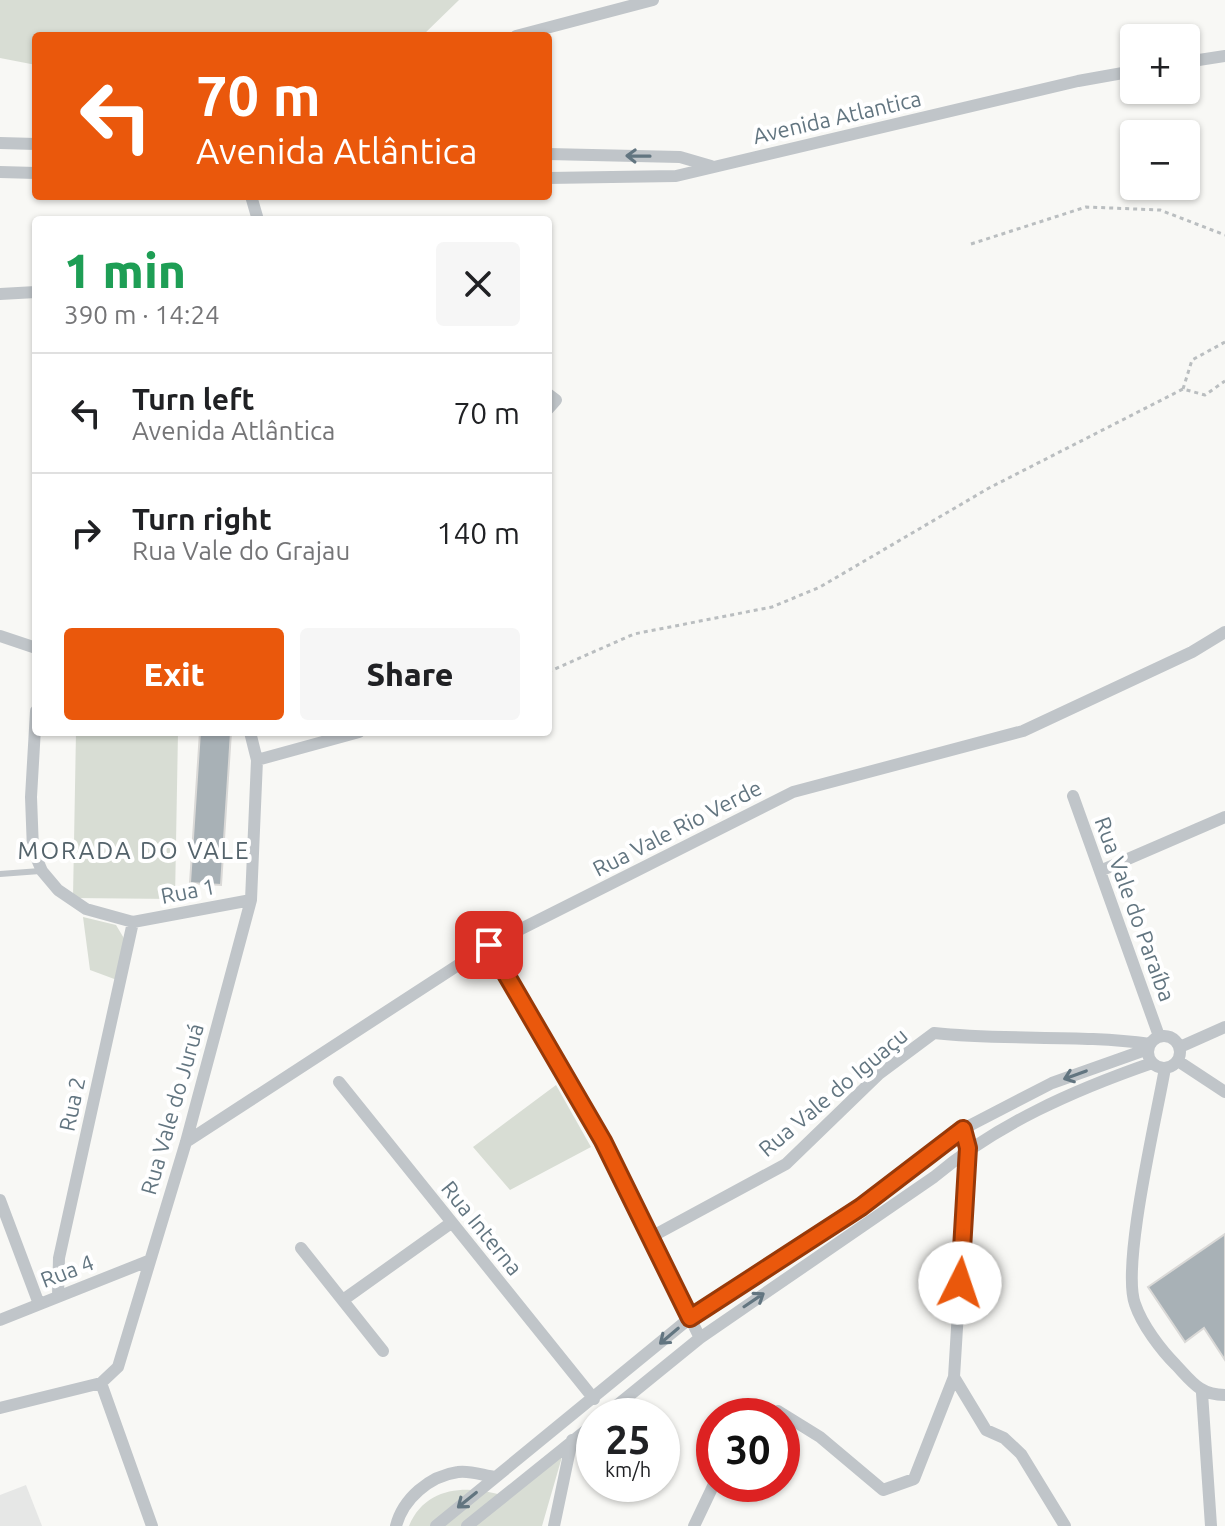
<!DOCTYPE html>
<meta charset="utf-8">
<style>
:root{--surface:#fff;--page:#f6f6f6;--text:#202124;--muted:#757577;--line:#e0e0e0;--accent:#ea580c}
body{margin:0;font-family:Ubuntu,sans-serif;background:var(--page);color:var(--text);height:100vh;display:flex;flex-direction:column;font-size:30px;white-space:nowrap}
*{box-sizing:border-box;margin:0}
p{font-size:26px;color:var(--muted)}
.icon{flex:none;width:44px;height:44px;fill:none;stroke:currentColor;stroke-width:2;stroke-linecap:round;stroke-linejoin:round}
.map{position:relative;flex:1;overflow:hidden}
.panel{position:absolute;left:32px;top:216px;width:520px;height:520px;display:flex;flex-direction:column;background:var(--surface);border-radius:8px;box-shadow:0 2px 6px #0004}
.panel>*{flex:none}
.top-card{position:absolute;left:32px;top:32px;width:520px;height:168px;border-radius:8px;box-shadow:0 2px 6px #0004;background:#ea580c;color:#fff;overflow:hidden}
.fabs{position:absolute;left:1120px;top:24px;display:grid;gap:16px}
.fabs a{display:grid;place-items:center;width:80px;height:80px;border-radius:8px;background:var(--surface);box-shadow:0 2px 6px #0004;font-size:40px}
.speed{position:absolute;left:576px;top:1398px;display:flex;gap:16px;font-size:40px;font-weight:700;text-align:center}
.speed>*{display:grid;place-content:center;width:104px;height:104px;border-radius:50%;background:var(--surface);box-shadow:0 2px 6px #0004;line-height:1}
.speed small{font-size:20px;font-weight:400}
.speed .limit{border:12px solid #d22;background:#fff;color:#111}
.pin{position:absolute;display:grid;place-items:center;width:68px;height:68px;color:#fff;margin:-34px;border-radius:16px;box-shadow:0 4px 12px #0006}
.me{position:absolute;width:88px;margin:-44px;rotate:4deg;stroke-linejoin:round;filter:drop-shadow(0 0 6px #0008)}
.turn{display:flex;align-items:center;gap:28px;height:168px;padding:0 32px;font-size:36px}
.turn .icon{width:104px;height:104px;stroke-width:2.5}
.turn b{display:block;font-size:56px;line-height:68px}
.round{display:grid;place-items:center;flex:none;width:84px;height:84px;border-radius:8px;background:var(--page)}
.head{display:flex;align-items:center;justify-content:space-between;height:136px;padding:0 32px}
h1{font-size:48px;font-weight:800;line-height:60px;color:#1e9e55}
.cta{display:flex;gap:16px;margin-top:auto;padding:16px 32px}
.cta a{flex:1;height:92px;border-radius:8px;background:var(--accent);color:#fff;font-size:32px;font-weight:800;line-height:92px;text-align:center}
.cta a+a{background:var(--page);color:var(--text)}
ul{padding:0;list-style:none}
li{display:flex;align-items:center;gap:24px;height:120px;padding:0 32px;border-top:2px solid var(--line)}
li div{flex:1}
li b{display:block;font-size:30px}
li em{font-style:normal}
.map>svg:first-child{display:block}
.built{fill:#e6e7e6}
.green{fill:#d8ddd4}
.building{fill:#a8b1b6;stroke:#dad9d7;stroke-width:2}
.lines{fill:none;stroke-linecap:round;stroke-linejoin:round}
.path{stroke:#babec0;stroke-width:3;stroke-dasharray:4 4;stroke-linecap:butt}
.service{stroke:#c0c5c9;stroke-width:6}
.minor{stroke:#c0c5c9;stroke-width:12}
.oneway{stroke:#627580}
.route-casing{stroke:#983908;stroke-width:20}
.route{stroke:#ea580c;stroke-width:14}
.labels{text-anchor:middle;stroke-width:8;stroke-linejoin:round;paint-order:stroke}
.street-label{font-size:22px;fill:#627580;stroke:#fff}
.neighbourhood-label{font-size:24px;letter-spacing:2px;fill:#54636b;stroke:#fff}
</style>
<div class="map">
<svg width="1225" height="1526" viewBox="0 0 1225 1526">
<rect width="100%" height="100%" fill="#f8f8f5"/>
<!-- built -->
<path class="built" d="M26,1485L42,1526H0V1495Z"/>
<!-- green -->
<path class="green" d="M0,0H459L422,36H36V65L0,58Z
M76,732H178L175,899L73,898Z
M83,917L116,925L125,940L117,980L90,970Z
M556,1085L591,1147L510,1190L473,1147Z
M564,1450L542,1526H409C426,1485 469,1485 505,1496Z"/>
<!-- building -->
<path class="building" d="M200,732H231L221,885L190,883Z
M1225,1234V1360L1204,1328L1185,1342L1148,1287Z"/>
<g class="lines">
<!-- path -->
<path class="path" d="M971,244L1086,207L1160,210L1225,235
M1183,389L1192,360L1225,342
M548,672L634,634L772,607L820,587L989,488L1183,389L1205,395L1225,381"/>
<!-- service -->
<path class="service" d="M0,874L40,871"/>
<!-- minor -->
<path class="minor" d="M516,36L653,0
M1186,62L1225,56
M0,143L36,144
M548,154L680,157L711,166
M0,172L36,173
M548,178L676,176L1078,81L1134,71
M251,196L258,220
M0,294L36,292
M548,394L556,400L548,409
M0,636L36,648
M36,711L31,797L33,850L42,871L58,890L86,909L133,922L251,900
M257,760L359,732
M1073,796L1159,1036
M1100,871L1225,817
M489,945L603,1141L700,1338
M1148 1052a16 16 0 1 1 32 0a16 16 0 1 1-32 0Z
M1180,1047L1225,1027
M1178,1061L1225,1092
M1165,1068C1157,1115 1121,1266 1135,1304C1142,1325 1161,1350 1176,1365C1192,1382 1200,1395 1225,1395
M339,1082L594,1399
M963,1129L968,1148L954,1377L986,1430L1004,1438L1021,1454L1065,1526
M186,1142L489,945L793,792L1023,731L1192,652L1225,632
M0,1200L39,1304
M651,1237L786,1164L879,1074L934,1033C1006,1041 1079,1034 1150,1044
M301,1248L383,1351
M58,1296L59,1258L133,922
M343,1300L451,1223
M0,1320L148,1261
M101,1383L152,1526
M1202,1393L1211,1526
M0,1408L101,1383L118,1367L186,1142L251,900L257,760L250,732
M604,1416L700,1338L934,1177C997,1124 1074,1090 1152,1063
M770,1416L778,1411L820,1437L883,1490L914,1479L954,1377
M396,1526C403,1499 429,1476 458,1472C470,1470 485,1476 496,1477
M436,1526L690,1318L861,1207L963,1129L1052,1083L1148,1049
M467,1526L594,1424
M554,1526L572,1440
M694,1526L714,1484"/>
</g>
<!-- one-way arrows -->
<defs><path id="oneway-shaft" d="M-6 0H5M1.5-3L5.5 0L1.5 3" fill="none" stroke-width="1.6" stroke-linecap="round" stroke-linejoin="round" transform="scale(2)"/></defs>
<g class="oneway">
<use href="#oneway-shaft" transform="translate(638 156) rotate(-179)"/>
<use href="#oneway-shaft" transform="translate(1075 1075) rotate(160)"/>
<use href="#oneway-shaft" transform="translate(754 1300) rotate(-34)"/>
<use href="#oneway-shaft" transform="translate(669 1336) rotate(140)"/>
<use href="#oneway-shaft" transform="translate(467 1500) rotate(141)"/>
</g>
<g class="lines">
<defs>
<path id="route" d="M489,945L603,1141L690,1318L861,1207L963,1129L968,1148L960,1283"/>
</defs>
<!-- route casing -->
<use href="#route" class="route-casing"/>
<!-- route -->
<use href="#route" class="route"/>
</g>
<g class="labels">
<!-- street labels -->
<g class="street-label">
<text transform="translate(837 117) rotate(-13)" y="8">Avenida Atlantica</text>
<text transform="translate(677 828) rotate(-27)" y="8">Rua Vale Rio Verde</text>
<text transform="translate(188 891) rotate(-11)" y="8">Rua 1</text>
<text transform="translate(1135 909) rotate(70)" y="8">Rua Vale do Paraíba</text>
<text transform="translate(833 1092) rotate(-40)" y="8">Rua Vale do Iguaçu</text>
<text transform="translate(72 1104) rotate(-78)" y="8">Rua 2</text>
<text transform="translate(172 1109) rotate(-74)" y="8">Rua Vale do Juruá</text>
<text transform="translate(482 1228) rotate(51)" y="8">Rua Interna</text>
<text transform="translate(67 1271) rotate(-21)" y="8">Rua 4</text>
</g>
<!-- neighbourhood labels -->
<g class="neighbourhood-label">
<text x="134" y="859">MORADA DO VALE</text>
</g>
</g>
</svg>
<div class="fabs">
<a>+</a>
<a>−</a>
</div>
<div class="speed"><div>25<small>km/h</small></div><div class="limit">30</div></div>
<div class="pin" style="left:489px;top:945px;background:#d93025"><svg class="icon" aria-label="arrive" viewBox="0 0 24 24"><path d="M6 21V4h12l-3 4 3 4H6"/></svg></div>
<svg class="me" style="left:960px;top:1283px" viewBox="-20 -20 40 40"><circle r="19" fill="#fff"/><path d="M0-13L10 11 0 6-10 11z" fill="#ea580c"/></svg>
<div class="top-card">
<div class="turn"><svg class="icon" aria-label="left" viewBox="0 0 24 24"><path d="M17 20v-9H6M10 6l-5 5 5 5"/></svg><div><b>70 m</b>Avenida Atlântica</div></div>
</div>
<section class="panel">
<div class="head"><div><h1>1 min</h1><p>390 m · 14:24</p></div><a class="round"><svg class="icon" aria-label="close" viewBox="0 0 24 24"><path d="M6 6l12 12M18 6L6 18"/></svg></a></div>
<ul>
<li><svg class="icon" aria-label="left" viewBox="0 0 24 24"><path d="M17 20v-9H6M10 6l-5 5 5 5"/></svg><div><b>Turn left</b><p>Avenida Atlântica</p></div><em>70 m</em></li>
<li><svg class="icon" aria-label="right" viewBox="0 0 24 24"><path d="M7 20v-9h11M14 6l5 5-5 5"/></svg><div><b>Turn right</b><p>Rua Vale do Grajau</p></div><em>140 m</em></li>
</ul>
<div class="cta"><a>Exit</a><a>Share</a></div>
</section>
</div>
